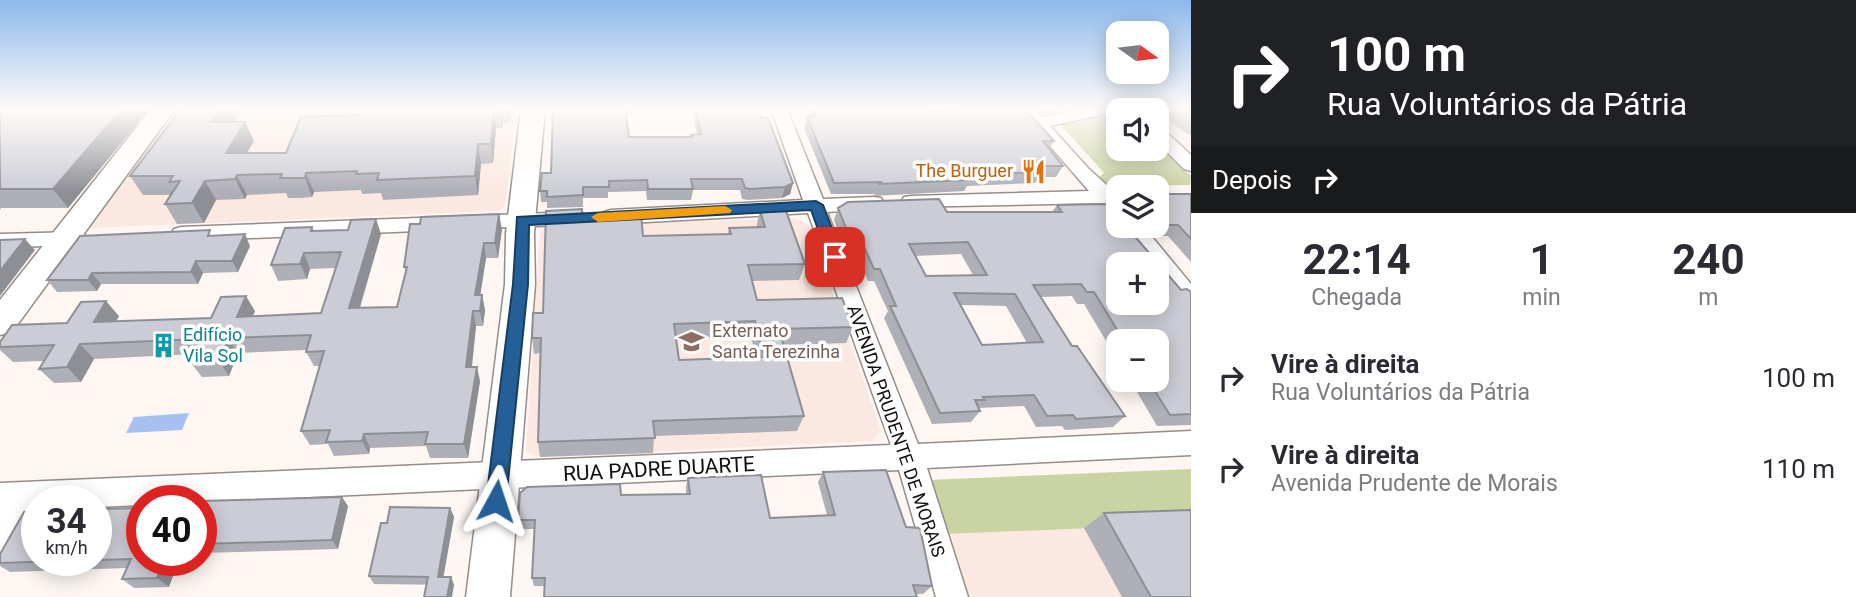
<!DOCTYPE html>
<html lang="pt">
<meta charset="utf-8">
<style>
:root{--surface:#fff;--page:#f7f7f7;--text:#2b2b33;--muted:#7c7c81}
body{margin:0;font-family:Roboto,sans-serif;background:var(--page);color:var(--text);height:100vh;display:flex;flex-direction:column;font-size:26px;white-space:nowrap}
*{box-sizing:border-box;margin:0}
p{font-size:23px;color:var(--muted)}
.icon{flex:none;width:38px;height:38px;fill:none;stroke:currentColor;stroke-width:2;stroke-linecap:round;stroke-linejoin:round}
.map{position:relative;flex:1;overflow:hidden}
.details{display:flex;flex-direction:column;background:var(--surface);width:665px}
.details>*{flex:none}
.top-card{background:#202124;color:#fff;overflow:hidden}
.needle{width:46px;rotate:104deg}
.tools{position:absolute;left:1106px;top:21px;display:grid;gap:14px}
.tools a{display:grid;place-items:center;width:63px;height:63px;border-radius:14px;background:var(--surface);box-shadow:0 4px 18px #0003;font-size:35px}
.speed{position:absolute;left:21px;top:485px;display:flex;gap:14px;font-size:35px;font-weight:700;text-align:center}
.speed>*{display:grid;place-content:center;width:91px;height:91px;border-radius:50%;background:var(--surface);box-shadow:0 4px 18px #0003;line-height:1}
.speed small{font-size:18px;font-weight:400}
.speed .limit{border:10px solid #d22;background:#fff;color:#111}
.pin{position:absolute;display:grid;place-items:center;width:60px;height:60px;color:#fff;margin:-30px;border-radius:14px;box-shadow:0 4px 10px #0006}
.me{position:absolute;width:77px;margin:-38px;rotate:5deg;stroke-linejoin:round;filter:drop-shadow(0 0 5px #0008)}
.turn{display:flex;align-items:center;gap:24px;height:147px;padding:0 21px;font-size:32px}
.turn .icon{width:91px;height:91px;stroke-width:2.5}
.turn b{display:block;font-size:49px;line-height:60px}
.then{display:flex;align-items:center;height:66px;padding:0 21px;background:#0003;gap:14px;font-size:26px}
.eta{display:flex;justify-content:space-evenly;align-items:center;height:119px;text-align:center}
.eta b{font-size:42px;font-weight:700;line-height:49px}
ul{padding:0;list-style:none}
li{display:flex;align-items:center;gap:21px;height:91px;padding:0 21px}
li div{flex:1}
li b{display:block;font-size:26px}
li em{font-style:normal}
main{display:flex;flex:1;min-height:0}
.map>svg:first-child{display:block}
.built{fill:#fbe9e1}
.green{fill:#cad4a3}
.water{fill:#a6c0f1}
.lines{fill:none;stroke-linecap:round;stroke-linejoin:round}
.street-casing{stroke:#968d89;stroke-width:3}
.secondary-casing{stroke:#968d89;stroke-width:3}
.street{fill:#fff;fill-rule:evenodd}
.secondary{fill:#fff;fill-rule:evenodd}
.wall{fill:#afafb7;fill-rule:evenodd}
.shaded-wall{fill:#8e8f95}
.building{fill:#cbccd5;stroke:#8e8f95;stroke-width:2;fill-rule:evenodd}
.route{fill:#246097;stroke:#173e62;stroke-width:2}
.slow{fill:#f59e0b}
.labels{text-anchor:middle;stroke-width:7;stroke-linejoin:round;paint-order:stroke}
.food-label{font-size:18px;fill:#c56008;stroke:#fff;text-anchor:end}
.education-label{font-size:18px;fill:#785e54;stroke:#fff;text-anchor:start}
.culture-label{font-size:18px;fill:#0d838f;stroke:#fff;text-anchor:start}
.street-label{font-size:18px;fill:#110e0c;stroke:#fff}
.near-street-label{font-size:21px;fill:#110e0c;stroke:#fff}
</style>
<main>
<div class="map">
<svg width="1191" height="597" viewBox="0 0 1191 597">
<rect width="100%" height="100%" fill="#fef6f2"/>
<!-- built -->
<path class="built" d="M176,109H517L506,200L503,208L497,211L88,228L102,204Z
M795,218L809,225L881,431L872,441L540,457L526,452L540,232L551,226Z
M1191,524V597H967L946,534Z"/>
<!-- green -->
<path class="green" d="M1118,111V149H1157V143L1191,176L1190,185L1116,186H1106L1097,179L1104,173L1062,126L1063,122Z
M1191,469V524L946,534L929,480Z"/>
<!-- water -->
<path class="water" d="M189,413L182,430L126,433L134,417Z"/>
<g class="lines">
<defs>
<path id="street" d="M771,109H787L823,199L874,197L881,198L884,203L881,208L874,209L827,212L918,444L1191,431V455L927,468L968,597H936L899,470L201,502L142,500V505L96,507V500H37V509H34L11,551L0,555V483L891,445L808,213L611,224L604,222L601,217L604,212L611,210L803,200Z
M1018,109H1035L1042,117L1082,109H1112L1110,113L1050,126L1088,168L1112,190H1118V206L1112,207L1102,203L904,207L901,202L904,197L911,196L1089,191Z
M1122,109H1140V110H1122Z
M1157,128L1163,129L1191,155V171L1184,169L1157,142Z
M577,212L584,214L587,219L584,224L181,241L174,239L171,234L174,229L181,227Z
M1122,226H1143L1191,284V308C1177,304 1157,279 1157,264H1151Z
M77,232L84,234L87,239L84,244L0,248V234Z"/>
<path id="secondary" d="M151,109H175L12,332L0,335V300Z
M521,109H545L534,233L535,284L510,597H466L505,284L506,233Z"/>
</defs>
<!-- street casing -->
<use href="#street" class="street-casing"/>
<!-- secondary casing -->
<use href="#secondary" class="secondary-casing"/>
<!-- street -->
<use href="#street" class="street"/>
<!-- secondary -->
<use href="#secondary" class="secondary"/>
</g>
<!-- wall -->
<path class="wall" d="M0,109H149L68,208H1L0,210Z
M170,109H242L233,122L254,141L247,153H286L362,115L364,109H512L510,122L503,123V128H496L493,163L481,164L478,195L383,200L381,193L362,194L361,190L314,192L312,197L301,198H288L286,193L247,195L245,199L216,200L204,223L177,224L165,204L171,195H143L130,176L176,116H173Z
M553,109H631L630,114L626,115L629,137H691V135L697,134L692,111L672,112L671,109H758L793,183L790,194L782,198L748,200L742,199L740,190H693L691,200H647L646,191L608,192V198H583V207L547,208V202H541L540,191L551,173Z
M805,109H928L930,111L956,110V109H1025L1054,141L1049,149L1063,166L1056,177H1039L1035,183L967,186L964,191L874,196L875,194H831L804,128L807,117H808Z
M1037,109H1062L1060,111L1042,113Z
M1149,109H1191V136L1157,114V110H1152Z
M1157,194H1191V262L1168,236H1155L1145,226H1157Z
M1057,205L1181,290L1191,292V425L1157,426L1130,380H1157V341H1118V361L1084,304H1077L1072,296L1041,297L1072,346L1125,416L1113,427L1065,430L1062,426L1036,427L1024,406L978,408L980,411L971,422L932,424L884,318L888,311L874,281H868L859,259L849,260L834,220L838,208L947,212H1052ZM961,254L973,275L926,276L915,256ZM961,305L1006,306L1027,343L982,345Z
M760,211L805,264L799,280L752,281L757,300L853,327L846,343L783,345L804,416L797,431L654,436L653,453L540,457L538,442L540,353L534,354L532,338L583,215L643,236L728,234L729,228H756ZM751,337L756,358L679,360L676,339Z
M312,227L314,231L381,234L360,308L397,307L406,272L404,267L502,229L498,258H486L480,295H482L485,310L483,326H476L472,367L480,381L468,458H430L426,446L370,448L369,454L334,456L328,444L310,445L301,431L320,366H314L306,352V350L238,353L229,376L202,377L191,363L195,354L94,359L81,382L54,383L39,369L44,361L13,362L0,350V342L67,323L119,316L116,321L211,318L255,311L253,316L321,313L336,268L310,269L307,279L278,281L271,265Z
M213,235L250,246L238,272L203,273L198,284H101L97,291L57,292L47,280Z
M823,472L906,527L932,586L923,594L534,586L532,578L535,529H520L518,520L621,495L686,494V487L688,478L770,518L827,515L818,482Z
M201,501L348,506L338,549L201,553Z
M450,508L454,517L443,577H451L454,585L374,584L369,576L387,523Z
M96,509L169,587L134,588L122,579L127,568L10,572L0,566V554Z
M1104,513L1191,597H1122L1084,528Z"/>
<!-- shaded-wall -->
<path class="shaded-wall" d="M122,109H149L68,208L53,189Z
M220,109H242L220,141L210,122Z
M494,109L496,128L493,163L491,144Z
M500,109H501L503,123V128Z
M509,109H512L510,122Z
M1045,109H1062L1060,111L1042,113Z
M245,122L254,141L235,173L226,153Z
M478,144L481,164L478,195L475,176Z
M306,173L314,192L312,197L305,178Z
M237,175L247,195L245,199L235,179Z
M205,181L216,200L204,223L192,203Z
M793,183L790,194L782,198L785,187Z
M499,214L502,229L498,258L495,243Z
M376,219L381,234L355,323L349,308Z
M245,234L250,246L238,272L232,261Z
M25,239L35,250L0,296V271Z
M484,243L486,258L478,310L475,295Z
M304,253L310,269L307,279L300,264Z
M196,261L203,273L198,284L191,272Z
M92,273L101,284L97,291L88,280Z
M482,295L485,310L483,326L480,311Z
M246,296L255,311L247,331L237,317Z
M106,301L119,316L107,337L94,322Z
M473,311L476,326L470,382L466,367Z
M228,338L238,353L229,376L219,361Z
M80,344L94,359L81,382L67,367Z
M477,367L480,381L468,458L464,444Z
M364,434L370,448L369,454L362,441Z
M342,497L348,506L338,549L332,540Z
M450,508L454,517L442,585L438,577Z
M165,560H179L169,587L157,578Z
M451,577L454,585L452,597H447Z"/>
<!-- building -->
<path class="building" d="M0,109H122L53,189H0Z
M181,109H220L210,122H245L226,153H286L301,117L362,115L364,109H500H494L491,144H478L475,176L377,180L379,173L356,174L357,171L306,173L305,178H280L282,174L237,175L235,179L205,181L192,203L165,204L180,181L169,182L173,176H130Z
M553,109H625L629,137H692L691,135L701,134L695,109H758L761,118H768L793,183L785,187L750,189L745,188L742,179H691L693,189H648L647,180L609,181V187H583V195L547,197V191H540L542,173H551Z
M813,109H928L930,111L969,110V109H1025L1054,141H1043L1063,166H1037L1042,172L967,175L970,180L878,184L882,182L834,183L807,117L816,116Z
M1157,194H1191V239L1178,225H1164L1157,217Z
M939,199L947,212H1062L1057,205L1107,204L1118,217V226H1126L1181,290L1187,289L1191,292V414L1170,415L1148,380H1157V341H1124L1094,292H1087L1081,284L1033,285L1072,346H1077L1125,416L1076,419L1073,415L1047,416L1034,395L983,397L985,400H975L980,411L940,413L890,306H896L880,269H874L864,247L854,248L838,208L848,202ZM968,242L987,275L926,276L909,244ZM1118,264H1157V303H1118ZM954,293L1015,294L1043,342L982,345Z
M582,209V215L641,214L643,236L731,234L729,228L765,227L760,211H786L805,264L748,265L757,300L842,298L853,327L779,329L804,416L653,421L655,438L538,442L541,338H532L533,313H543L546,211ZM755,321L764,357L679,360L674,324Z
M499,214L495,243H484L475,295H482L480,311H473L466,367H477L464,444H425L428,432L364,434L362,441L326,442L330,430L301,431L324,351L306,352L311,335L228,338L219,361L191,363L202,339L80,344L67,367L39,369L54,345L0,347V342L12,325L67,323L81,302L106,301L94,322L211,318L221,297L246,296L237,317L321,313L341,252L304,253L300,264L271,265L285,228L312,227L311,231L348,230L351,220L376,219L349,308L397,307L407,267H404L410,224H420L421,217Z
M210,230L208,236L245,234L232,261H196L191,272L92,273L88,280H47L80,236Z
M25,239L0,271V240Z
M886,470L906,527L920,528L932,586L913,585L917,597H544L545,578H532L535,520H518L520,493L527,487L620,484L621,495L690,494L688,478L761,475L770,518L835,515L823,472Z
M342,497L332,540L201,544V501Z
M390,507L450,508L438,577H451L447,597H424L428,577L369,576L381,523H387Z
M142,508V560H165L157,578L122,579L131,559L96,560V509Z
M1191,510V597H1151L1104,513Z
M37,511V560H90L0,563V554L24,512Z"/>
<!-- sky -->
<linearGradient id="sky" x2="0" y2="1"><stop stop-color="#8db9ec"/><stop offset="0.57" stop-color="#fffbf9"/><stop offset="1" stop-color="#fffbf9" stop-opacity="0"/></linearGradient>
<rect width="1191" height="192" fill="url(#sky)"/>
<!-- route -->
<path class="route" d="M816,201L823,205L843,257L841,261H830L828,257L811,210L529,225L528,284L506,501L503,508L496,511L489,508L486,501L513,284L517,217Z"/>
<!-- slow -->
<path class="slow" d="M725,206L732,210L730,213L598,222L591,217L598,213Z"/>
<!-- icons -->
<defs>
<symbol id="restaurant-bare" viewBox="-9 -9 18 18"><path d="M-5-6h1v4h1v-4h1v4h1v-4h1v5L-1.5 .5V6h-2V.5L-5-1ZM5-6V6H3V1.5H1.5Q1.5-4 5-6Z" fill="#e8710a" stroke="#fff" stroke-width="2.5" paint-order="stroke"/></symbol>
<symbol id="school-bare" viewBox="-9 -9 18 18"><path d="M0-5L7-2L0 1L-7-2ZM-4 1L0 2.5L4 1V4Q0 6-4 4Z" fill="#8d6e63" stroke="#fff" stroke-width="2.5" paint-order="stroke"/></symbol>
<symbol id="building-bare" viewBox="-9 -9 18 18"><path d="M-4-6H4V6H1V3H-1V6H-4ZM-2.5-4.3h1.7v1.8h-1.7ZM.8-4.3h1.7v1.8H.8ZM-2.5-1h1.7V.8h-1.7ZM.8-1h1.7V.8H.8Z" fill="#0f9aa8" stroke="#fff" stroke-width="2.5" paint-order="stroke"/></symbol>
</defs>
<g fill-rule="evenodd">
<use href="#restaurant-bare" x="1016" y="154" width="35" height="35"/>
<use href="#school-bare" x="674" y="324" width="35" height="35"/>
<use href="#building-bare" x="146" y="328" width="35" height="35"/>
</g>
<g class="labels">
<!-- food labels -->
<g class="food-label">
<text x="1013" y="177">The Burguer</text>
</g>
<!-- education labels -->
<g class="education-label">
<text x="712" y="337">Externato<tspan x="712" dy="21">Santa Terezinha</tspan></text>
</g>
<!-- culture labels -->
<g class="culture-label">
<text x="183" y="341">Edifício<tspan x="183" dy="21">Vila Sol</tspan></text>
</g>
<!-- street labels -->
<g class="street-label">
<text transform="translate(896 431) rotate(71)" y="6">AVENIDA PRUDENTE DE MORAIS</text>
</g>
<!-- near-street labels -->
<g class="near-street-label">
<text transform="translate(659 469) rotate(-3)" y="7">RUA PADRE DUARTE</text>
</g>
</g>
</svg>
<div class="tools">
<a><svg class="needle" viewBox="-14 -14 28 28"><path d="M0-13l5 13h-10z" fill="#e53935"/><path d="M0 13l5-13h-10z" fill="#7c7c81"/></svg></a>
<a><svg class="icon" aria-label="sound" viewBox="0 0 24 24"><path d="M4 9h4l5-4v14l-5-4H4zM17 9q2 3 0 6"/></svg></a>
<a><svg class="icon" aria-label="layers" viewBox="0 0 24 24"><path d="M12 4l9 5-9 5-9-5zM3 14l9 5 9-5"/></svg></a>
<a>+</a>
<a>−</a>
</div>
<div class="speed"><div>34<small>km/h</small></div><div class="limit">40</div></div>
<div class="pin" style="left:835px;top:257px;background:#d93025"><svg class="icon" aria-label="arrive" viewBox="0 0 24 24"><path d="M6 21V4h12l-3 4 3 4H6"/></svg></div>
<svg class="me" style="left:496px;top:501px" viewBox="-20 -20 40 40"><path d="M0-17L14 15 0 8-14 15z" fill="#246097" stroke="#fff" stroke-width="4"/></svg>
</div>
<section class="details">
<div class="top-card">
<div class="turn"><svg class="icon" aria-label="right" viewBox="0 0 24 24"><path d="M7 20v-9h11M14 6l5 5-5 5"/></svg><div><b>100 m</b>Rua Voluntários da Pátria</div></div>
<div class="then">Depois<svg class="icon" aria-label="right" viewBox="0 0 24 24"><path d="M7 20v-9h11M14 6l5 5-5 5"/></svg></div>
</div>
<div class="eta">
<div><b>22:14</b><p>Chegada</p></div>
<div><b>1</b><p>min</p></div>
<div><b>240</b><p>m</p></div>
</div>
<ul>
<li><svg class="icon" aria-label="right" viewBox="0 0 24 24"><path d="M7 20v-9h11M14 6l5 5-5 5"/></svg><div><b>Vire à direita</b><p>Rua Voluntários da Pátria</p></div><em>100 m</em></li>
<li><svg class="icon" aria-label="right" viewBox="0 0 24 24"><path d="M7 20v-9h11M14 6l5 5-5 5"/></svg><div><b>Vire à direita</b><p>Avenida Prudente de Morais</p></div><em>110 m</em></li>
</ul>
</section>
</main>
